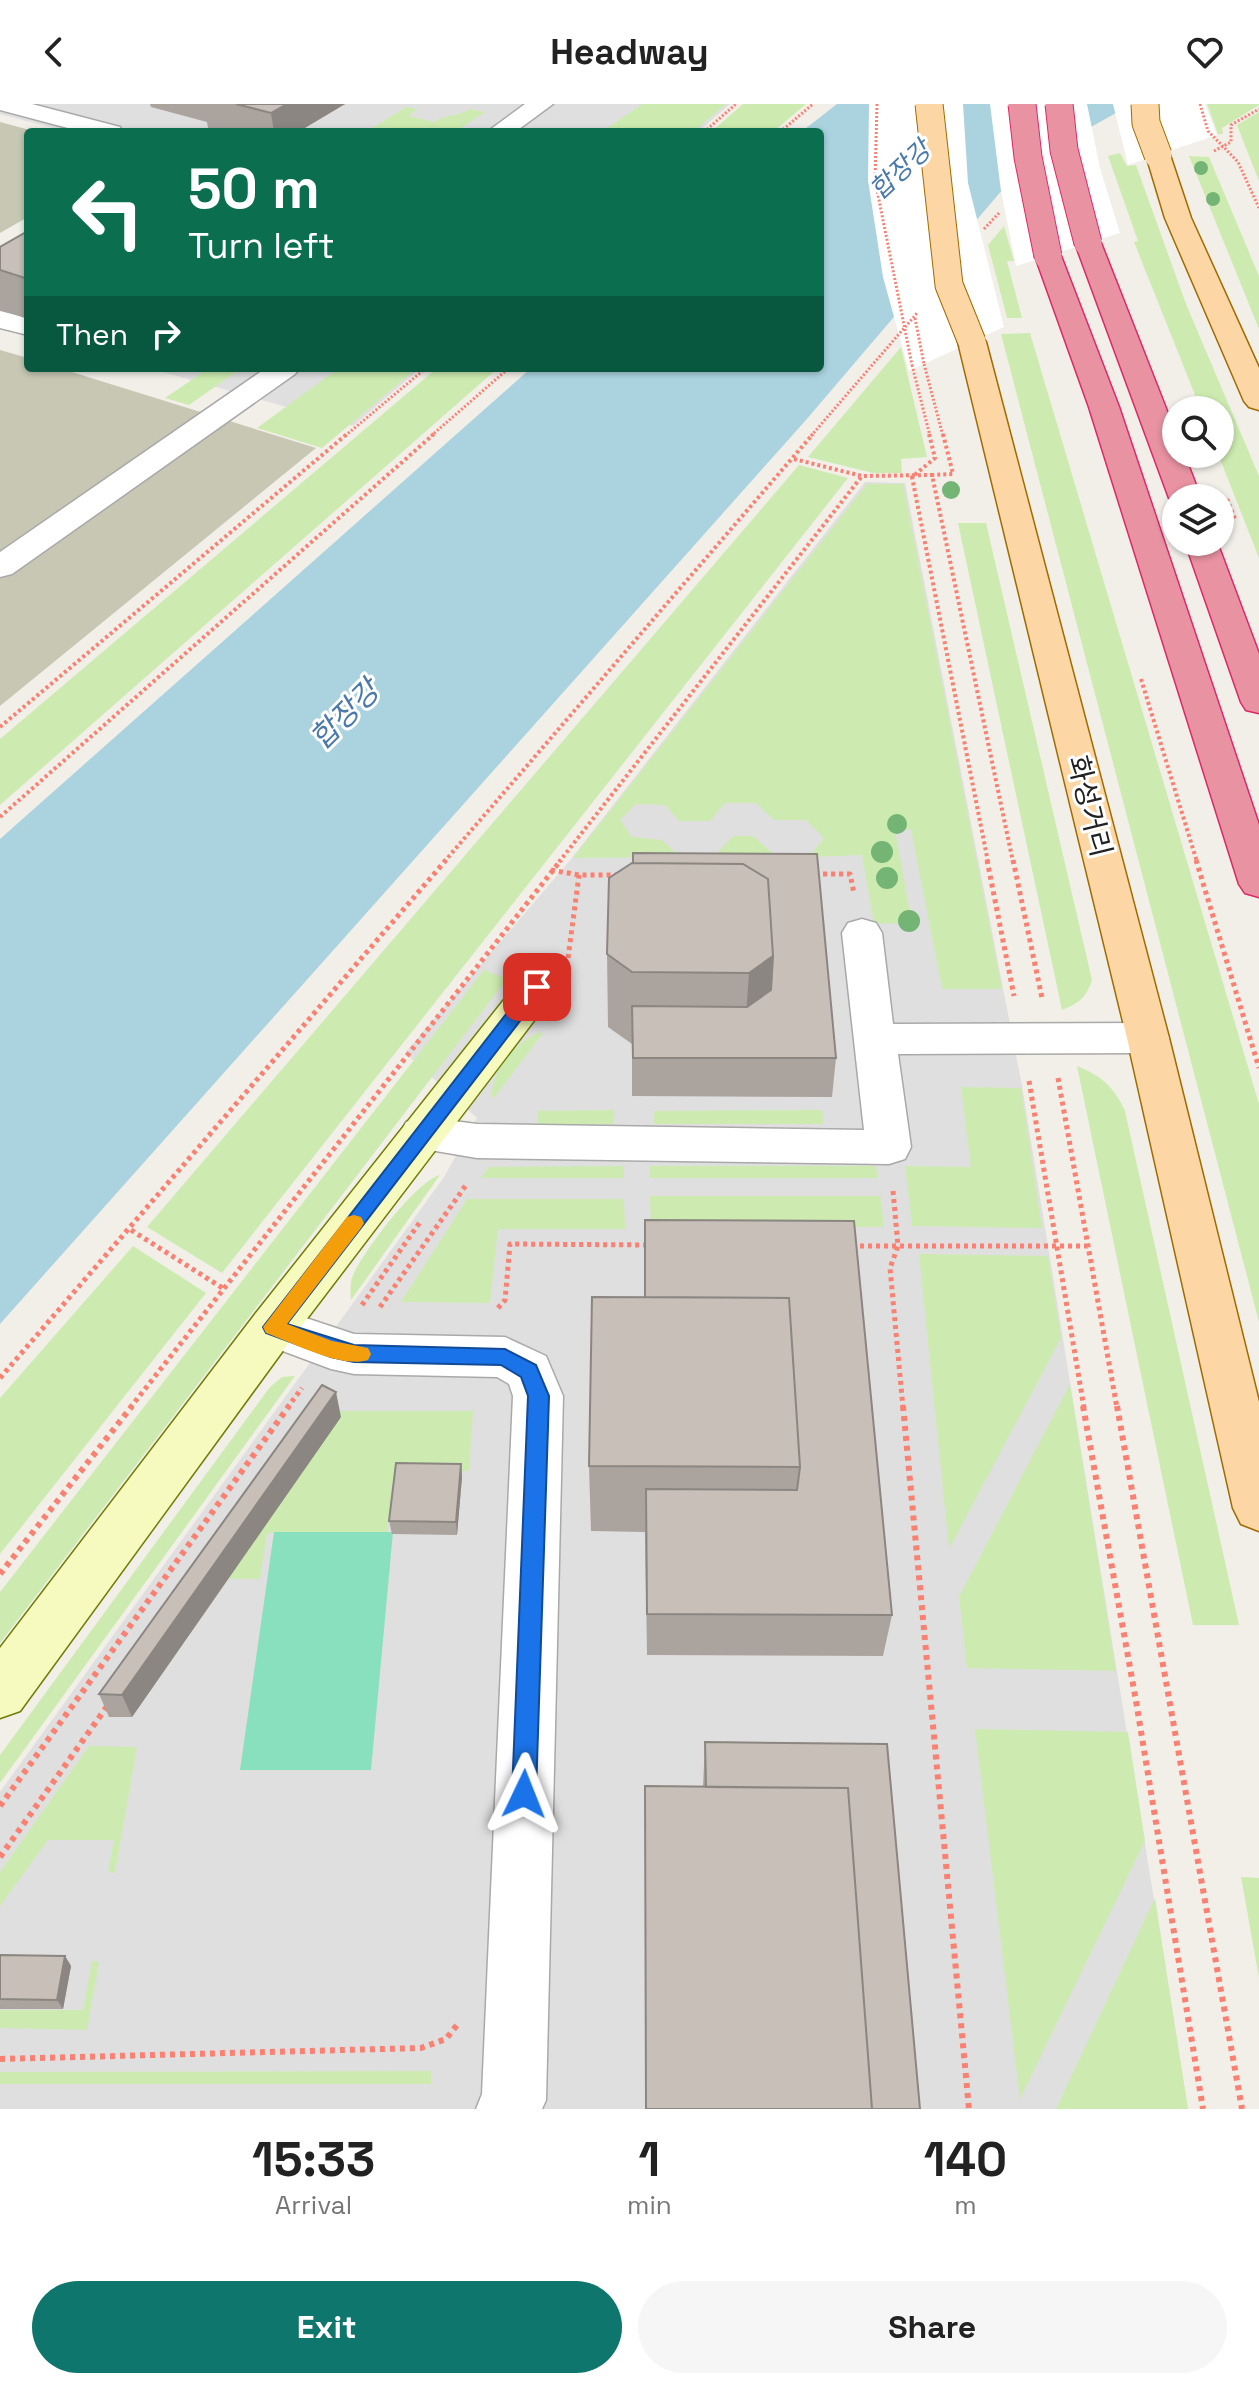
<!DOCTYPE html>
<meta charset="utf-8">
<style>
:root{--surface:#fff;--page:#f6f6f6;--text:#222;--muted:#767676;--accent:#0f766e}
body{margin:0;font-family:"Space Grotesk","Noto Sans KR",sans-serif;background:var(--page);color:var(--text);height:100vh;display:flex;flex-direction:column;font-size:30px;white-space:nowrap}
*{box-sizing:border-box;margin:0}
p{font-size:26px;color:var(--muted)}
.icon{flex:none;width:44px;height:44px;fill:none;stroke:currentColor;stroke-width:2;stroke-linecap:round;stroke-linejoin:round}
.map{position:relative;height:2005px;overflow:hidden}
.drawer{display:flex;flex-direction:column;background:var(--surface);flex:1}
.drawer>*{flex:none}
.banner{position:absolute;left:24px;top:24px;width:800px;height:244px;border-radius:8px;box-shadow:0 2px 6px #0004;background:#0b6e4f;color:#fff;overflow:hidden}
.buttons{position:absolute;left:1162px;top:292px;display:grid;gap:16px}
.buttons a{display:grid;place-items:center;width:72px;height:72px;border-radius:50%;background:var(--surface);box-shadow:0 2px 6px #0004;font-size:40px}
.pin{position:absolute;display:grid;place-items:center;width:68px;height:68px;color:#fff;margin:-34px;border-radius:16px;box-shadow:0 4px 12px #0006}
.me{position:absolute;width:88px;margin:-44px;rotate:2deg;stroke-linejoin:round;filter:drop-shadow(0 0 6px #0008)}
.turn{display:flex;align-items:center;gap:28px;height:168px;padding:0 32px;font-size:36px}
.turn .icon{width:104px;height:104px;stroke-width:2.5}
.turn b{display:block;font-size:56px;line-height:68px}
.then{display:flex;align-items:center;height:76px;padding:0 32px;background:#0003;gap:16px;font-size:30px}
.eta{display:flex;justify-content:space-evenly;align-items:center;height:136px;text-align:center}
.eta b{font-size:48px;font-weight:700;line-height:56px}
.primary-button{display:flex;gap:16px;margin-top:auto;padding:16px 32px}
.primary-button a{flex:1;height:92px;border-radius:48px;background:var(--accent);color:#fff;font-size:32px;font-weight:700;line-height:92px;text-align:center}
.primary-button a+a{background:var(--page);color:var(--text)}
header{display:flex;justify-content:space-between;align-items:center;height:104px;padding:0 32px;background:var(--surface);font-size:36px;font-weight:700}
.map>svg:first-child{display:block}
.residential{fill:#e0dfdf}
.construction{fill:#c7c7b4}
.grass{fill:#cdebb0}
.pitch{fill:#88e0be}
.water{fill:#aad3df}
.pier{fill:#fff}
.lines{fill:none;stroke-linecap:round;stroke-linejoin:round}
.street-casing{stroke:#a9a9a9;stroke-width:3}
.secondary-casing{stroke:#707d05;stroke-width:3}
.primary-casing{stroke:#a06b00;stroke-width:3}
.highway-casing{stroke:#dc2a67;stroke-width:3}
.path-far3{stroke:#fa8072;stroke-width:3;stroke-dasharray:2 2;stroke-linecap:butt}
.path-far2{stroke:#fa8072;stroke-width:4;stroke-dasharray:3 3;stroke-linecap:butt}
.path-far1{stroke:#fa8072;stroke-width:5;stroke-dasharray:4 4;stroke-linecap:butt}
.path{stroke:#fa8072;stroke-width:6;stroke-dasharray:5 5;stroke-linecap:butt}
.street{fill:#fff;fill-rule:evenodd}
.secondary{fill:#f7fabf;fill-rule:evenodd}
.primary{fill:#fcd6a4;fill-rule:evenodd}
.highway{fill:#e892a2;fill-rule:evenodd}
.primary-bridge-casing{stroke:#a06b00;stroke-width:29;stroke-linecap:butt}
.highway-bridge-casing{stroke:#dc2a67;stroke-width:29;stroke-linecap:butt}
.path-bridge{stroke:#fa8072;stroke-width:3;stroke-dasharray:2 2;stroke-linecap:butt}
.primary-bridge{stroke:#fcd6a4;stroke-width:27}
.highway-bridge{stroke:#e892a2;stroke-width:27}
.tree{fill:#74b475}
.wall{fill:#aba49e}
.shaded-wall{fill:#8b8681}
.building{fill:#c7bfb8;stroke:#8b8681;stroke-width:2}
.route{fill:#1a73e8;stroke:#114b97;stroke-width:2}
.slow{fill:#f59e0b}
.labels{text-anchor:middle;stroke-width:6;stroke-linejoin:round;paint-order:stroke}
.far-water-label{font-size:26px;font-style:italic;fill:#4a7aab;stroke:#fff}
.street-label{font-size:28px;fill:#222;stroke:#fff}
.water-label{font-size:30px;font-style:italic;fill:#4a7aab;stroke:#fff}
</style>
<header><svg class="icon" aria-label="back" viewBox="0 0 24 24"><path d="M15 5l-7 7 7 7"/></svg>Headway<svg class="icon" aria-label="heart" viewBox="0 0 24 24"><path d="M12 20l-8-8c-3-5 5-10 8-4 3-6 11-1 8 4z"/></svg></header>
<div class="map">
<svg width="1259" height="2005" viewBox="0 0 1259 2005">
<rect width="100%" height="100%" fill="#f2efe9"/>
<!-- residential -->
<path class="residential" d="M0,0H730L698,28H68L0,10Z
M149,264H421L353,322Z
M865,378L905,379L1022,982L1188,2005H0V1688L444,1073L477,1014L405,949L567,760Z"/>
<!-- construction -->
<path class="construction" d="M0,18L37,28H28V113L0,129Z
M0,246L28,254V264H59L316,344L0,602Z"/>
<!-- grass -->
<path class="grass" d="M642,0H726L693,28H602Z
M743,0H806L773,28H711Z
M1207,0H1259V1L1222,24L1223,30H1218Z
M406,3L417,5L409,12L434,18C446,10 457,13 470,5L485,8L455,28H366Z
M1259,8V77L1237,21Z
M1120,49L1127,62L1136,61L1186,200L1259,372V454L1218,350L1220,306H1201L1134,138L1138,137L1108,52Z
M1189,52L1209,53L1259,172V225Z
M1004,122L1014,157H1007L1022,214H1007L988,141Z
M1030,229L1259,1000V1218L1001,230Z
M901,243L927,353L901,355L902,369H873L808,353Z
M209,264H242L189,301L165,294Z
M339,264H417L322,344L257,324Z
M437,264H498L0,701V635Z
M799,361L848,374L222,1169L147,1123Z
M867,380H903L1002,885H942L911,725L895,726L912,820L874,819L862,751L809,753L824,734L806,716H774L756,699H725L710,717H679L665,701L636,700L620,716L632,733L662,736L680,753L573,754Z
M958,419H986L1092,876C1086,894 1079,899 1062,906Z
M733,732H753L777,753H713Z
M484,866L507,875L0,1539V1488Z
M540,928L543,929L494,994L492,993C490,967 517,937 540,928Z
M1077,962C1102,972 1114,983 1125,1007L1239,1521H1193Z
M961,983L1021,984L1042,1124L912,1122L905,1062L971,1063Z
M614,1006L613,1020L537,1021L538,1007Z
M822,1006L824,1020H654V1007Z
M624,1062V1074H481L489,1063Z
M650,1062H876L878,1074H650Z
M440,1071L351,1196C350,1188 350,1178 353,1171C364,1147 416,1077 440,1071Z
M650,1092H880L884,1123L651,1124Z
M467,1095H624L625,1125H498L490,1199L401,1198Z
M133,1142L206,1189L0,1450V1294Z
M919,1150L1048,1152L1061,1234L949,1445Z
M295,1272L0,1679V1651L270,1283L282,1273Z
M1070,1280L1116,1567L967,1564L959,1493Z
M327,1307H473L469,1367H394L387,1430L267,1429L260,1475H228L132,1613H109Z
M975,1625L1128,1628L1145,1737L1020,1995Z
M89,1642L137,1643L115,1769L108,1767L114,1736H48L0,1802V1768Z
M1241,1773L1259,1774V1874Z
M1155,1794L1188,2005H1056Z
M92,1857L99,1858L87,1926L0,1924V1906H83Z
M431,1967V1980H0V1968Z"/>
<!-- pitch -->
<path class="pitch" d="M274,1428H393L371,1666H240Z"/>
<!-- water -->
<path class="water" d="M837,0H1132L1066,37L1015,71L806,316L0,1220V735L531,264H820V28H801Z"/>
<!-- pier -->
<path class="pier" d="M869,0H963L968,79L1004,223L909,267L883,173L868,76Z
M990,0H1087L1100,64L1120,129L1016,162L1001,87Z
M1113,0H1205L1217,31L1128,61Z"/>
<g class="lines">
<defs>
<path id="street" d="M0,0H32L120,23L123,28H83L0,6Z
M525,0H553L515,28H487Z
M0,207L28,214V231L0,224Z
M266,264H300L295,270L12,470L0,473V448Z
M862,815L876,819L882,829L893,920L1148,919L1163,923L1169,934L1163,945L1148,949L898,950L911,1043L905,1055L889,1060L477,1054L406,1042L400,1030L406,1018L422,1013L477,1020L864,1026L842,829L848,819Z
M273,1203L354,1230L505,1233L546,1252L563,1292L546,1996L542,2005H476L482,1990L513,1292L509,1280L497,1273L354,1270L331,1265L256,1237L249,1223L256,1209Z"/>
<path id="secondary" d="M537,868L552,873L558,883L552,893L290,1237L20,1607L0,1614V1544L256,1209L522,873Z"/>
<path id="primary" d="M1158,44L1167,46L1170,51L1191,114L1259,264V306L1249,303L1244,297L1165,114L1146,51L1149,46Z
M972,229L982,232L986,238L1169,934L1259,1298V1427L1241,1420L1233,1404L1127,934L958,238L962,232Z"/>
<path id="highway" d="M1088,131L1097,133L1101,139L1176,330V350H1184L1201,394H1176V401L1169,394L1075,139L1079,133Z
M1048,144L1057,146L1061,152L1119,303L1259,721V793L1245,789L1239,780L1089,303L1035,152L1039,146Z
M1185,438H1217L1259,550V609L1246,606L1241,598Z"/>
</defs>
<!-- street casing -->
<use href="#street" class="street-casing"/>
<!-- secondary casing -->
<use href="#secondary" class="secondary-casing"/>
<!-- primary casing -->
<use href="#primary" class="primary-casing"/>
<!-- highway casing -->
<use href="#highway" class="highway-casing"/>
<!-- path-far3 -->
<path class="path-far3" d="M1200,0L1208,27L1238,58L1259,104
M704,28L736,0
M780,28L813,0
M1214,47L1231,38V21L1259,5
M984,125L999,109
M924,260L943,332
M912,261L930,332
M345,332L426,264
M431,332L509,264
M811,332L918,208"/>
<!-- path-far2 -->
<path class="path-far2" d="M929,330L935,354L912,373L988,758
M943,330L953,370L932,371L1013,758
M794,355L862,372L932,371
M1227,395L1235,415
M1141,575L1197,758
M0,623L347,330
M0,713L434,330
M444,758L813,330
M559,758L862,372"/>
<!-- path-far1 -->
<path class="path-far1" d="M987,756L1014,892
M1013,756L1042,894
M1196,756L1259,964
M551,766L579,771H617
M815,770H850L854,789
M568,854L579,771
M1058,974L1117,1304
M1029,977L1084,1304
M893,1087L898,1142L890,1164L903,1304
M131,1126L224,1185
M852,1142H1091
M362,1201L420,1118
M380,1203L466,1081
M498,1204L505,1196L510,1140L650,1141
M0,1274L446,756
M130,1304L561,756
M287,1304L302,1284"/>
<!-- path -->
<path class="path" d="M903,1302L969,2005
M1083,1302L1136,1597L1203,2005
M1117,1302L1242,2005
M0,1470L132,1302
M0,1702L289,1302
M0,1753L108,1601
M0,1955L421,1944L446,1935L457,1921"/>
<!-- street -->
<use href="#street" class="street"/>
<!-- secondary -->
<use href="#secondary" class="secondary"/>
<!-- primary -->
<use href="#primary" class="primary"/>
<!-- highway -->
<use href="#highway" class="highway"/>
<defs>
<path id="primary-bridge" d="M929,0L949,181L972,238
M1145,0L1146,19L1158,51"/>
<path id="highway-bridge" d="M1022,0L1028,53L1048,152
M1059,0L1064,46L1088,139"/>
</defs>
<!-- primary-bridge casing -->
<use href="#primary-bridge" class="primary-bridge-casing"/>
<!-- highway-bridge casing -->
<use href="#highway-bridge" class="highway-bridge-casing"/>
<!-- path-bridge -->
<path class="path-bridge" d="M877,0L875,76L912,261
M915,214L924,260"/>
<!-- primary-bridge -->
<use href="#primary-bridge" class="primary-bridge"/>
<!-- highway-bridge -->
<use href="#highway-bridge" class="highway-bridge"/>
</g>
<!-- trees -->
<g class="tree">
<circle cx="1201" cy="64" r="7"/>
<circle cx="1213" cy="95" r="7"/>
<circle cx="951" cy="386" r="9"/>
<circle cx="897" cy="720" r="10"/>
<circle cx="882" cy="748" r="11"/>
<circle cx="887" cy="774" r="11"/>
<circle cx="909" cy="817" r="11"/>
</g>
<!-- wall -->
<path class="wall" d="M150,0H345L298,28H224L208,24L207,18L151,3Z
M28,127V215L0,206V143Z
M633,749L836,954L832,993L632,992V940L608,923L607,850L633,759Z
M645,1116L892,1511L883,1552L647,1551L645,1428L591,1427L589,1362L645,1193Z
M341,1313L132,1613H109L99,1590Z
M461,1360L462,1373L457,1431L392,1430L389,1417Z
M705,1638L920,2005H645V1682L703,1683Z
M0,1851L65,1852L71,1862L63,1905H0Z"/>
<!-- shaded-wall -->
<path class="shaded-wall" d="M287,0H345L298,28H274L271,9Z
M773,852L768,924L744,941L749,869Z
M336,1288L341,1313L132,1613L122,1591Z
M461,1360L462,1373L457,1431L456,1418Z
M65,1852L71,1862L63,1905L57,1896Z"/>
<!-- building -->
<path class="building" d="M236,0H287L271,9Z
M28,127V175L0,166V143Z
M633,749L817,750L836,954H633L632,902L747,903L771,886L773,852L768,775L743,760L633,759Z
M632,759L743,760L768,775L773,852L749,869L632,868L607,850L609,774Z
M645,1116L854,1117L892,1511L647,1510L646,1385L797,1386L800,1363L789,1194L645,1193Z
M592,1193L789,1194L800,1363L589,1362Z
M322,1281L336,1288L122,1591L99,1590Z
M396,1359L461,1360L456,1418L389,1417Z
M705,1638L887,1640L920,2005H872L848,1684L706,1683Z
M645,1682L848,1684L872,2005H646Z
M0,1851L65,1852L57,1896L0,1895Z"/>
<!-- route -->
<path class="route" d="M537,877L545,883L543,887L287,1220L354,1241L505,1245L536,1261L549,1292L536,1690L533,1698L524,1702L516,1698L512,1690L528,1292L521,1273L501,1261L354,1258L331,1253L266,1229L263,1223L531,878Z"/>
<!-- slow -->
<path class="slow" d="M354,1111L361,1113L364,1119L361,1124L287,1220L332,1237L368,1244L371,1250L368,1256C342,1265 291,1238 266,1229L263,1223L347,1113Z"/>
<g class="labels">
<!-- far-water labels -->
<g class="far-water-label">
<text transform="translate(900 66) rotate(-43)" y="9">합장강</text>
</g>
<!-- street labels -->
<g class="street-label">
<text transform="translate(1090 702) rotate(76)" y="10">화성거리</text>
</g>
<!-- water labels -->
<g class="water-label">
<text transform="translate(345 611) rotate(-45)" y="10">합장강</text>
</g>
</g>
</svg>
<div class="buttons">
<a><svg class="icon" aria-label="search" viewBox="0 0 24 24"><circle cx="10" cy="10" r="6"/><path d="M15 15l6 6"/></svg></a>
<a><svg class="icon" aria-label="layers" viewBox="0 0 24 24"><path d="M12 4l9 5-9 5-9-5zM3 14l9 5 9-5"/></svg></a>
</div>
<div class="pin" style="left:537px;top:883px;background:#d93025"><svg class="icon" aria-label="arrive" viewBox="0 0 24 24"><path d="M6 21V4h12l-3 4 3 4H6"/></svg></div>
<svg class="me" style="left:524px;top:1690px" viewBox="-20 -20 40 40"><path d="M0-17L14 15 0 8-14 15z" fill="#1a73e8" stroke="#fff" stroke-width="4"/></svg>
<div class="banner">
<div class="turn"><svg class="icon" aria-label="left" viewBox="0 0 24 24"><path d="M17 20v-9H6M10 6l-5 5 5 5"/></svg><div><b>50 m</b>Turn left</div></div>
<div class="then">Then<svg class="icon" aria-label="right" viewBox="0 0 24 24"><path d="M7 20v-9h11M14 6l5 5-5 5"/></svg></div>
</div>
</div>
<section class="drawer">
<div class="eta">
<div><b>15:33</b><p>Arrival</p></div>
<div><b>1</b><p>min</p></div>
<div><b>140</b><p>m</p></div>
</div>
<div class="primary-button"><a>Exit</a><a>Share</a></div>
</section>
